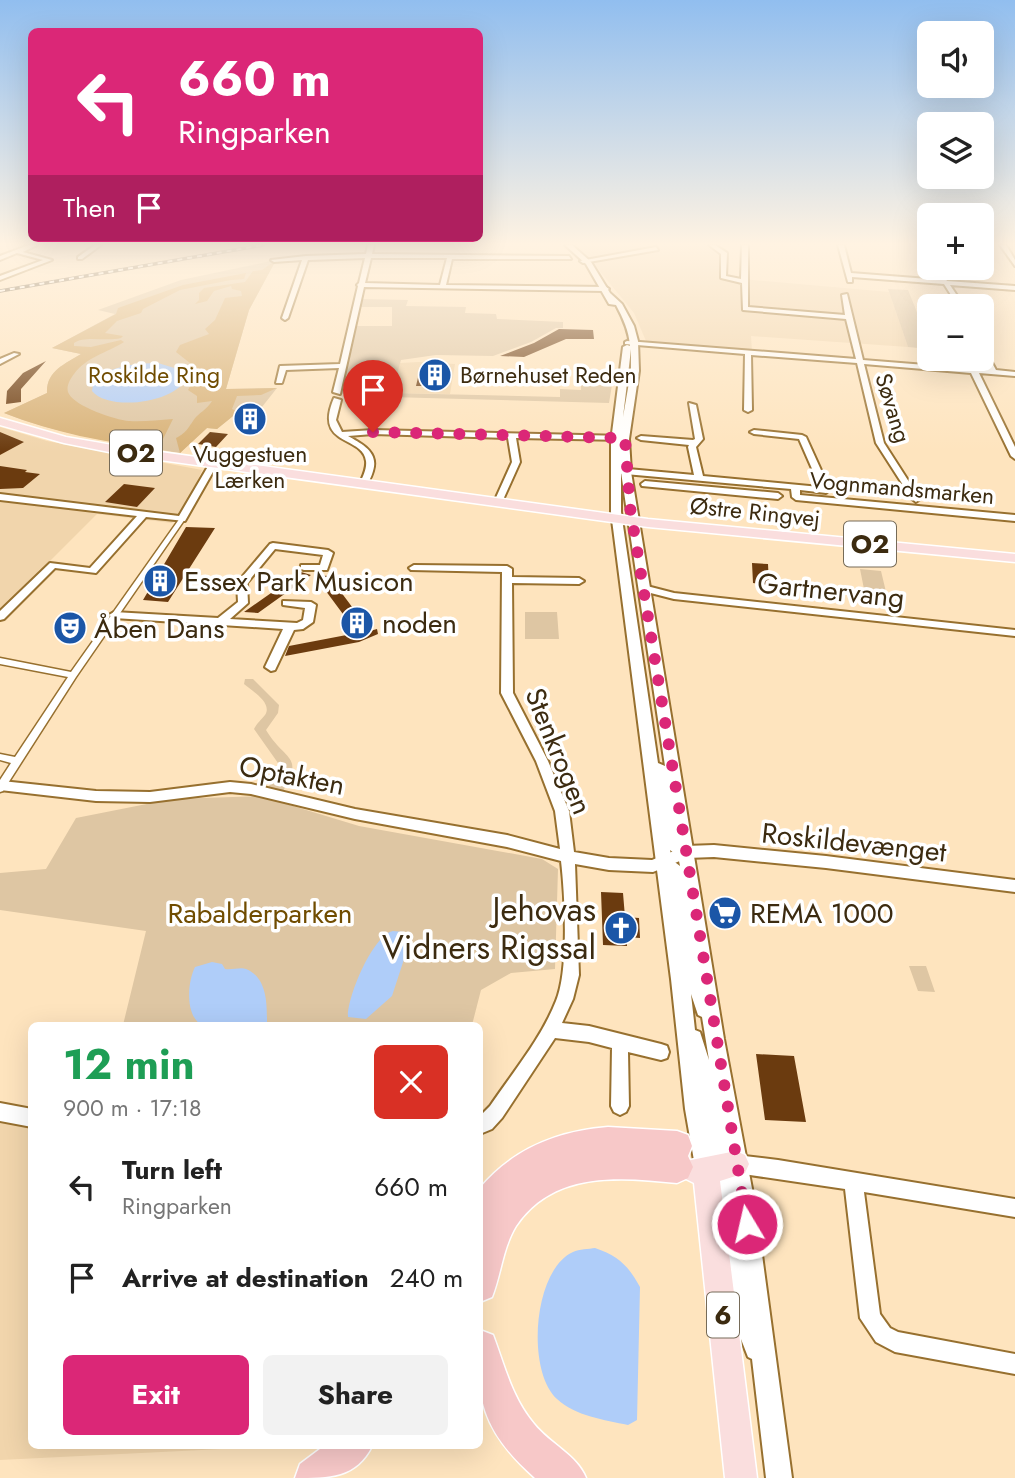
<!DOCTYPE html>
<meta charset="utf-8">
<style>
:root{--surface:#fff;--page:#f2f2f2;--text:#222;--muted:#767676;--accent:#db2777}
body{margin:0;font-family:Jost,sans-serif;background:var(--page);color:var(--text);height:100vh;display:flex;flex-direction:column;font-size:26px;white-space:nowrap}
*{box-sizing:border-box;margin:0}
p{font-size:23px;color:var(--muted)}
.icon{flex:none;width:38px;height:38px;fill:none;stroke:currentColor;stroke-width:2;stroke-linecap:round;stroke-linejoin:round}
.map{position:relative;flex:1;overflow:hidden}
.side{position:absolute;left:28px;top:1022px;width:455px;height:427px;display:flex;flex-direction:column;background:var(--surface);border-radius:10px;box-shadow:0 7px 28px #0002}
.side>*{flex:none}
.hud{position:absolute;left:28px;top:28px;width:455px;height:214px;border-radius:10px;box-shadow:0 7px 28px #0002;background:#db2777;color:#fff;overflow:hidden}
.fabs{position:absolute;left:917px;top:21px;display:grid;gap:14px}
.fabs a{display:grid;place-items:center;width:77px;height:77px;border-radius:10px;background:var(--surface);box-shadow:0 7px 28px #0002;font-size:35px}
.pin{position:absolute;display:grid;place-items:center;width:60px;height:60px;color:#fff;margin:-72px -30px;border-radius:50% 50% 50% 0;rotate:-45deg;box-shadow:0 0 7px #0007}
.pin .icon{rotate:45deg}
.me{position:absolute;width:77px;margin:-38px;rotate:351deg;stroke-linejoin:round;filter:drop-shadow(0 0 5px #0008)}
.turn{display:flex;align-items:center;gap:24px;height:147px;padding:0 35px;font-size:32px}
.turn .icon{width:91px;height:91px;stroke-width:2.5}
.turn b{display:block;font-size:49px;line-height:60px}
.then{display:flex;align-items:center;height:66px;padding:0 35px;background:#0003;gap:14px;font-size:26px}
.round{display:grid;place-items:center;flex:none;width:74px;height:74px;border-radius:10px;background:var(--page)}
.head{display:flex;align-items:center;justify-content:space-between;height:119px;padding:0 35px}
h1{font-size:42px;font-weight:700;line-height:52px;color:#1e9e55}
.primary-button{display:flex;gap:14px;margin-top:auto;padding:14px 35px}
.primary-button a{flex:1;height:80px;border-radius:10px;background:var(--accent);color:#fff;font-size:28px;font-weight:700;line-height:80px;text-align:center}
.primary-button a+a{background:var(--page);color:var(--text)}
ul{padding:0;list-style:none}
li{display:flex;align-items:center;gap:21px;height:91px;padding:0 35px}
li div{flex:1}
li b{display:block;font-size:26px}
li em{font-style:normal}
.map>svg:first-child{display:block}
.built{fill:#f1d5ac}
.green{fill:#dec6a3}
.forest{fill:#d8b278}
.water{fill:#afcdf9}
.building{fill:#6b3b0f}
.lines{fill:none;stroke-linecap:round;stroke-linejoin:round}
.pedestrian-casing{stroke:#97702f;stroke-width:3}
.minor-casing{stroke:#97702f;stroke-width:4}
.tertiary-casing{stroke:#97702f;stroke-width:4}
.primary-casing{stroke:#fff;stroke-width:3}
.motorway-casing{stroke:#fff;stroke-width:3}
.pedestrian{fill:#fff;fill-rule:evenodd}
.minor{fill:#fff;fill-rule:evenodd}
.tertiary{fill:#fff;fill-rule:evenodd}
.primary{fill:#fadede;fill-rule:evenodd}
.motorway{fill:#f7c8c8;fill-rule:evenodd}
.rail-casing{stroke:#544226;stroke-width:3.5}
.rail{stroke:#fff;stroke-width:2;stroke-dasharray:5;stroke-linecap:butt}
.route{stroke:#db2777;stroke-width:12;stroke-dasharray:0 21.6}
.labels{text-anchor:middle;stroke-width:7;stroke-linejoin:round;paint-order:stroke}
.far-park-label{font-size:23px;fill:#704c00;stroke:#fff}
.far-poi-label{font-size:23px;fill:#3c2b10;stroke:#fff;text-anchor:start}
.far-street-label{font-size:23px;fill:#3c2b10;stroke:#fff}
.shield{fill:#fff;stroke:#766b58;stroke-width:2}
.shield-label{font-size:26px;font-weight:bold;fill:#3c2b10}
.poi-label{font-size:28px;fill:#3c2b10;stroke:#fff;text-anchor:start}
.street-label{font-size:28px;fill:#3c2b10;stroke:#fff}
.park-label{font-size:28px;fill:#704c00;stroke:#fff}
.near-poi-label{font-size:33px;fill:#3c2b10;stroke:#fff;text-anchor:end}
</style>
<div class="map">
<svg width="1015" height="1478" viewBox="0 0 1015 1478">
<rect width="100%" height="100%" fill="#fee4be"/>
<!-- built -->
<path class="built" d="M576,245H715L726,251L725,275L731,278L889,292L908,347L751,336L752,351L646,341L634,313L585,253Z
M419,362L455,364L450,394L391,393L400,363Z
M0,427L47,441L202,470L192,494L172,523L97,514L0,611Z
M0,1121L31,1127L32,1446H246L242,1448L0,1460Z"/>
<!-- green -->
<path class="green" d="M276,260L249,310L226,389L277,388L258,412H238L217,429L207,428L180,453C119,443 61,435 4,413L47,393C46,371 65,364 81,354L52,348L115,314L98,310L181,280Z
M888,289L908,290L929,342V349L908,347Z
M361,299L408,300L406,306L466,307L465,313L496,314L497,319L563,322V328H556L531,342L493,356L436,355L401,360L392,393L560,397V389L581,390V385H612L609,403L352,396L340,393L355,326H392V307H359Z
M860,569L881,571L887,596L865,594Z
M525,612H557L559,639H525Z
M245,679H253L279,705L278,713L266,730C286,763 306,754 280,796L266,791L279,770L278,763L254,729C257,723 261,720 265,715C273,703 252,691 244,684Z
M260,796L359,826L542,859L558,869L555,969L511,973L481,990L472,1025H123L146,931L0,910V873L46,869L76,818L172,799Z
M909,966H926L935,992L918,991Z"/>
<!-- forest -->
<path class="forest" d="M276,260L249,310L226,389L277,388L261,395L237,396L232,409L238,412L217,429L207,428L180,453L176,438C188,432 188,427 196,417C202,411 207,409 212,401L197,403V396L188,390L196,375L195,367L176,352L180,345L209,334L205,329L215,320L225,298L242,296L241,291L232,289L231,286L214,291L207,301L195,304L199,300V293L204,288L245,282L253,271L262,270Z
M246,273L244,279L231,280L180,290L143,309L141,313L117,321L105,333L123,336L121,338C106,342 85,335 74,343V346L91,347L121,340L124,342C107,353 86,357 74,374C70,379 65,388 69,394C75,406 115,420 129,421C143,422 158,420 173,419L158,449C105,442 54,433 4,413L47,393C46,371 65,364 81,354L52,348L116,314L118,308L183,285Z"/>
<!-- water -->
<path class="water" d="M158,363L184,371L187,376C179,403 109,412 92,391C94,366 139,363 158,363Z
M393,931L404,932L408,947L392,996L366,1019L348,1017C347,997 373,935 393,931Z
M212,962L222,964L225,969C232,970 241,967 246,969C268,978 267,1006 267,1025L203,1026C185,1017 187,983 195,967Z
M595,1248C618,1256 628,1265 640,1287L637,1420L628,1425C605,1420 575,1416 557,1399C526,1371 533,1270 573,1252C579,1249 589,1249 595,1248Z"/>
<!-- building -->
<path class="building" d="M559,329L593,330L594,339H566L524,357L500,356L534,343Z
M46,361L21,389V402L6,404L7,391L23,373Z
M429,366H439L435,378H427L425,386H416L419,373H427Z
M0,432L24,442L0,455Z
M210,432L228,434L216,447L198,444Z
M0,466L27,470L25,472L40,474L23,488L0,489Z
M124,484L155,488L137,507L105,502Z
M186,527L215,528L168,602L143,600Z
M752,563L768,564L769,585L753,583Z
M301,572L311,575L258,613L244,612Z
M314,575L329,576L370,631L377,629L378,634L359,642L285,656L289,646L357,633Z
M601,892L623,893L625,917L639,918L640,938L627,937V946L603,945Z
M756,1054L794,1056L806,1122L765,1120Z"/>
<g class="lines">
<defs>
<path id="pedestrian" d="M182,517L185,519L76,677L3,791L0,792V780L11,763L0,760V754L15,757L68,677L0,664V658L71,672L180,518Z"/>
<path id="minor" d="M29,245H37L23,252L52,260L0,280V276L43,260L17,253L0,260V256Z
M95,245H101L82,259H78V257Z
M368,245H374L372,254L569,256L571,259H452L446,285L606,287L609,289L606,291L364,287L340,394L333,392L339,368L286,370L282,383H276L280,366L340,364L358,286L357,285L359,283L365,258L308,260L288,318L285,320L282,318L302,260L274,262L271,260L306,256L366,254ZM371,258H447L440,285L365,283Z
M709,245H715L727,253L726,276L741,279L742,245H748V307L845,315L842,295L847,294L863,360L988,370L982,356V347L984,348L996,370L1015,372V376L979,373L1015,447V459L1011,456L971,373L864,364L884,443L920,499L916,502L912,499L876,443L857,363L751,355L752,410L748,412L744,410L745,354L625,344V342L627,341L856,359L846,319L743,310L742,283L721,278V254Z
M838,245H844L851,273L941,280L933,268H939L947,281L1015,286V290L950,285L964,306H958L944,284L852,277V282H848Z
M918,245H923L929,254V260Z
M1000,245H1006L1015,260V266Z
M656,247L658,250L583,263L580,261Z
M14,353L19,354L0,364V359Z
M334,398L341,400L336,420L342,432L373,430L625,436L629,438L625,440L516,438L520,462L502,502L498,505L494,502L512,462L508,438L373,434L348,436C362,444 379,452 373,471C371,478 369,482 364,486L360,483C363,476 367,469 366,461C363,435 313,447 334,398Z
M689,403L696,405L703,439L696,447L703,476L820,487L799,439L754,434L750,432L754,430L802,435L806,437L830,490L826,493L800,490V495L1015,515V521L796,500L792,497L791,489L614,473V469L617,468L694,475L688,447L689,445L641,440L637,438L641,436L693,440L695,439Z
M214,460L218,463L185,521L146,517L96,573L55,568L4,619L0,620V611L50,563L90,568L137,516L0,500V494L179,516L210,463Z
M645,481L778,493L782,496L778,499L642,486L641,484Z
M273,543L328,550L333,553L327,570H304L301,569V565H320L323,555L275,549L247,583L248,603L230,619L297,623L303,620L305,608L283,605V601L311,602L316,605L313,622L303,629L294,630L275,670L271,671L265,667L283,629L114,618L109,615L114,612L218,618L238,602L237,583L270,544Z
M414,565L507,566L512,569V577L579,578L584,581L579,584L512,583L513,693L548,761L569,811L574,852L609,858L652,860L686,846L714,845L826,856L1015,880V892L826,868L714,857L687,858L653,872L609,870L575,864L579,975L573,999L562,1023L589,1026L661,1044L667,1046L669,1052L667,1058L661,1060L628,1052L629,1106L626,1112L620,1115L614,1112L611,1106L612,1048L589,1042L555,1038L502,1118L492,1129L480,1134V1116L490,1106C513,1072 541,1039 556,1001C569,970 565,895 561,861L507,847L355,819L251,794L230,792L150,802L96,801L0,790V782L2,781L96,791L150,792L230,782L251,784L355,809L507,835L560,849L555,811L536,761L501,693L502,572L411,570L409,568Z
M643,585L674,593L1015,630V636L674,599L639,590V586Z
M0,1103L32,1109V1127L0,1121Z
M736,1155L778,1160L1015,1199V1217L864,1192L880,1314L890,1328L898,1332L1015,1354V1374L895,1352L876,1342L860,1318L845,1189L736,1173L730,1170L727,1164L730,1158Z"/>
<path id="tertiary" d="M565,245H572L591,262L610,293L622,304L634,326L638,341L639,371L629,439L631,472L724,1039L756,1210L792,1478H766L752,1359L748,1357L732,1316L716,1192L710,1181L706,1182L699,1179L696,1172L685,1109L671,979L611,512V441L623,347L627,345L630,346C629,331 623,318 616,305L609,304L586,264ZM631,349V371L623,417ZM621,469V472L665,766L658,763L621,512ZM670,850L678,856L680,866L672,860ZM691,994L698,1015L702,1017L709,1060L700,1032L695,1030Z"/>
<path id="primary" d="M0,418L66,437L124,447L648,519L1015,554V562L648,527L124,455L64,443L0,425Z
M736,1151L745,1155L749,1164L745,1173L720,1181L757,1478H725L694,1183L686,1179L682,1170L686,1161Z"/>
<path id="motorway" d="M608,1127L677,1131L688,1135L692,1146L688,1156L693,1167L688,1178L677,1183C619,1177 553,1171 516,1226C503,1247 501,1274 492,1297L480,1302V1188C513,1149 557,1131 608,1127Z
M480,1330L493,1335C505,1367 512,1398 534,1424C550,1444 577,1455 586,1478H535C483,1432 474,1398 480,1330Z
M324,1446H372C356,1478 330,1478 295,1478L300,1464Z"/>
</defs>
<!-- pedestrian casing -->
<use href="#pedestrian" class="pedestrian-casing"/>
<!-- minor casing -->
<use href="#minor" class="minor-casing"/>
<!-- tertiary casing -->
<use href="#tertiary" class="tertiary-casing"/>
<!-- primary casing -->
<use href="#primary" class="primary-casing"/>
<!-- motorway casing -->
<use href="#motorway" class="motorway-casing"/>
<!-- pedestrian -->
<use href="#pedestrian" class="pedestrian"/>
<!-- minor -->
<use href="#minor" class="minor"/>
<!-- tertiary -->
<use href="#tertiary" class="tertiary"/>
<!-- primary -->
<use href="#primary" class="primary"/>
<!-- motorway -->
<use href="#motorway" class="motorway"/>
<defs>
<path id="rail" d="M0,291L263,245"/>
</defs>
<!-- rail casing -->
<use href="#rail" class="rail-casing"/>
<!-- rail -->
<use href="#rail" class="rail"/>
</g>
<!-- sky -->
<linearGradient id="sky" x2="0" y2="1"><stop stop-color="#91beef"/><stop offset="0.54" stop-color="#fff3e2"/><stop offset="1" stop-color="#fff3e2" stop-opacity="0"/></linearGradient>
<rect width="1015" height="452" fill="url(#sky)"/>
<g class="lines">
<!-- route -->
<path class="route" d="M373,432L625,438L630,507L747,1224"/>
</g>
<!-- icons -->
<defs>
<symbol id="building-disc" viewBox="-11 -11 22 22"><circle r="9.5" fill="#1b56a7" stroke="#fff"/><path d="M-4-6H4V6H1V3H-1V6H-4ZM-2.5-4.3h1.7v1.8h-1.7ZM.8-4.3h1.7v1.8H.8ZM-2.5-1h1.7V.8h-1.7ZM.8-1h1.7V.8H.8Z" fill="#fff"/></symbol>
<symbol id="theatre-disc" viewBox="-11 -11 22 22"><circle r="9.5" fill="#1b56a7" stroke="#fff"/><path d="M-5-5.5Q0-4 5-5.5V0Q5 5 0 6Q-5 5-5 0ZM-3.3-2.5H-1v1.5H-3.3ZM1-2.5H3.3v1.5H1ZM-2.8 1Q0 5.5 2.8 1Z" fill="#fff"/></symbol>
<symbol id="supermarket-disc" viewBox="-11 -11 22 22"><circle r="9.5" fill="#1b56a7" stroke="#fff"/><path d="M-6-5.5h2.5l.6 2H6L4.5 2H-2.5L-4.4-4H-6ZM-1.5 3.2a1.3 1.3 0 1 0 .1 0ZM3 3.2a1.3 1.3 0 1 0 .1 0Z" fill="#fff"/></symbol>
<symbol id="church-disc" viewBox="-11 -11 22 22"><circle r="9.5" fill="#1b56a7" stroke="#fff"/><path d="M-1.2-6h2.4v3.5h3.3v2.4h-3.3V6h-2.4V-.1h-3.3v-2.4h3.3Z" fill="#fff"/></symbol>
</defs>
<g fill-rule="evenodd">
<use href="#building-disc" x="416" y="356" width="38" height="38"/>
<use href="#building-disc" x="231" y="400" width="38" height="38"/>
<use href="#building-disc" x="141" y="562" width="38" height="38"/>
<use href="#building-disc" x="338" y="604" width="38" height="38"/>
<use href="#theatre-disc" x="51" y="609" width="38" height="38"/>
<use href="#supermarket-disc" x="706" y="894" width="38" height="38"/>
<use href="#church-disc" x="602" y="909" width="38" height="38"/>
</g>
<g class="labels">
<!-- far-park labels -->
<g class="far-park-label">
<text x="154" y="383">Roskilde Ring</text>
</g>
<!-- far-poi labels -->
<g class="far-poi-label">
<text x="460" y="383">Børnehuset Reden</text>
<text x="250" y="462" text-anchor="middle">Vuggestuen<tspan x="250" dy="26">Lærken</tspan></text>
</g>
<!-- far-street labels -->
<g class="far-street-label">
<text transform="translate(893 408) rotate(73)" y="8">Søvang</text>
<text transform="translate(902 488) rotate(5)" y="8">Vognmandsmarken</text>
<text transform="translate(755 512) rotate(6)" y="8">Østre Ringvej</text>
</g>
<!-- shield labels -->
<g class="shield">
<rect x="110" y="430.5" width="52" height="45" rx="5"/>
<rect x="844" y="521.5" width="52" height="45" rx="5"/>
<rect x="707" y="1292.5" width="32" height="45" rx="5"/>
</g>
<g class="shield-label">
<text x="136" y="462">O2</text>
<text x="870" y="553">O2</text>
<text x="723" y="1324">6</text>
</g>
<!-- poi labels -->
<g class="poi-label">
<text x="184" y="591">Essex Park Musicon</text>
<text x="382" y="633">noden</text>
<text x="94" y="638">Åben Dans</text>
<text x="750" y="923">REMA 1000</text>
</g>
<!-- street labels -->
<g class="street-label">
<text transform="translate(831 590) rotate(6)" y="10">Gartnervang</text>
<text transform="translate(559 751) rotate(68)" y="10">Stenkrogen</text>
<text transform="translate(292 775) rotate(11)" y="10">Optakten</text>
<text transform="translate(854 842) rotate(6)" y="10">Roskildevænget</text>
</g>
<!-- park labels -->
<g class="park-label">
<text x="260" y="923">Rabalderparken</text>
</g>
<!-- near-poi labels -->
<g class="near-poi-label">
<text x="596" y="921">Jehovas<tspan x="596" dy="38">Vidners Rigssal</tspan></text>
</g>
</g>
</svg>
<div class="fabs">
<a><svg class="icon" aria-label="sound" viewBox="0 0 24 24"><path d="M4 9h4l5-4v14l-5-4H4zM17 9q2 3 0 6"/></svg></a>
<a><svg class="icon" aria-label="layers" viewBox="0 0 24 24"><path d="M12 4l9 5-9 5-9-5zM3 14l9 5 9-5"/></svg></a>
<a>+</a>
<a>−</a>
</div>
<div class="pin" style="left:373px;top:432px;background:#d93025"><svg class="icon" aria-label="arrive" viewBox="0 0 24 24"><path d="M6 21V4h12l-3 4 3 4H6"/></svg></div>
<svg class="me" style="left:747px;top:1224px" viewBox="-20 -20 40 40"><circle r="17" fill="#db2777" stroke="#fff" stroke-width="3"/><path d="M0-11L8 9 0 5-8 9z" fill="#fff"/></svg>
<div class="hud">
<div class="turn"><svg class="icon" aria-label="left" viewBox="0 0 24 24"><path d="M17 20v-9H6M10 6l-5 5 5 5"/></svg><div><b>660 m</b>Ringparken</div></div>
<div class="then">Then<svg class="icon" aria-label="arrive" viewBox="0 0 24 24"><path d="M6 21V4h12l-3 4 3 4H6"/></svg></div>
</div>
<section class="side">
<div class="head"><div><h1>12 min</h1><p>900 m · 17:18</p></div><a class="round" style="background:#d93025;color:#fff"><svg class="icon" aria-label="close" viewBox="0 0 24 24"><path d="M6 6l12 12M18 6L6 18"/></svg></a></div>
<ul>
<li><svg class="icon" aria-label="left" viewBox="0 0 24 24"><path d="M17 20v-9H6M10 6l-5 5 5 5"/></svg><div><b>Turn left</b><p>Ringparken</p></div><em>660 m</em></li>
<li><svg class="icon" aria-label="arrive" viewBox="0 0 24 24"><path d="M6 21V4h12l-3 4 3 4H6"/></svg><div><b>Arrive at destination</b></div><em>240 m</em></li>
</ul>
<div class="primary-button"><a>Exit</a><a>Share</a></div>
</section>
</div>
